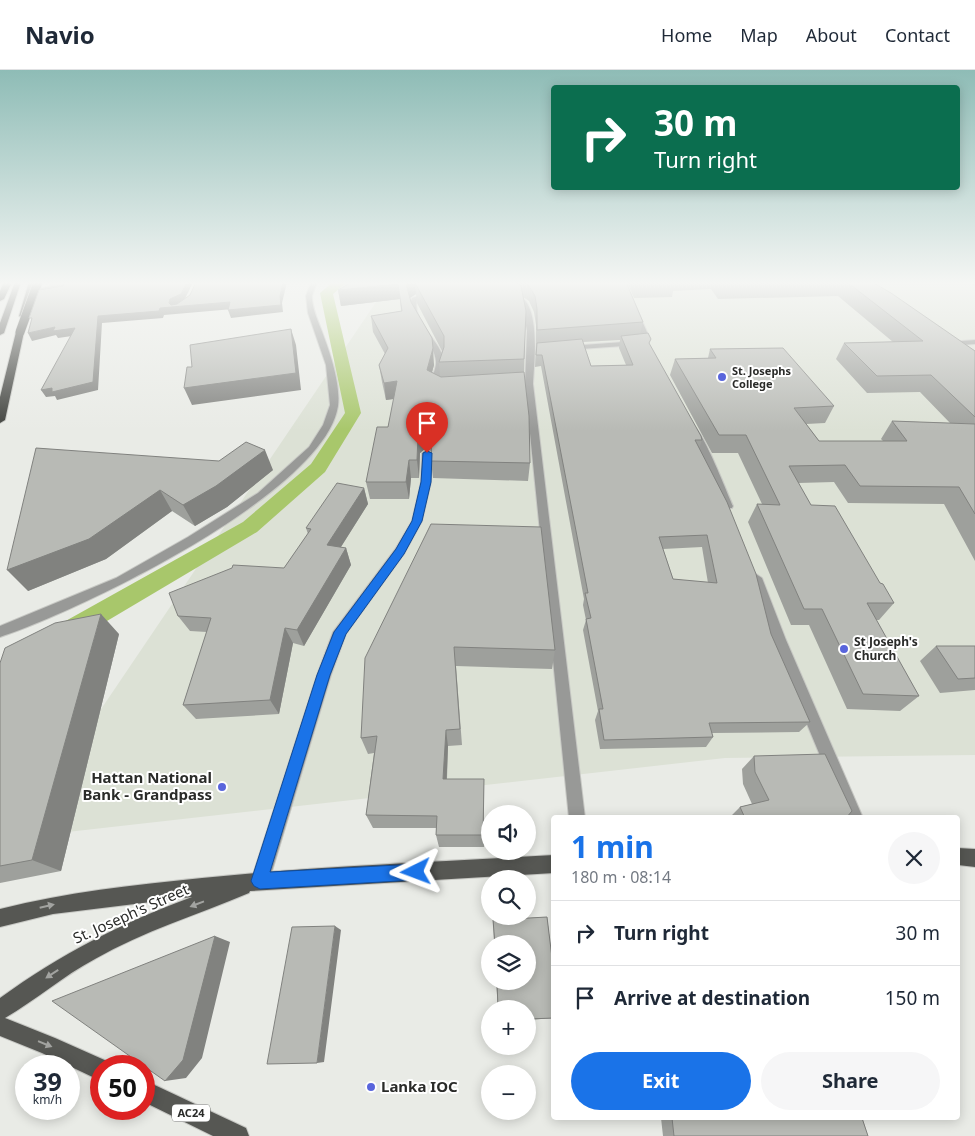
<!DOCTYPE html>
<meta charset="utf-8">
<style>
:root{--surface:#fff;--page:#f6f6f7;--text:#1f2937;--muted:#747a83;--line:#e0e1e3;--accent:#1a73e8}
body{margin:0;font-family:"Noto Sans",sans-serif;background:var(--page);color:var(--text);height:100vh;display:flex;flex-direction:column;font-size:19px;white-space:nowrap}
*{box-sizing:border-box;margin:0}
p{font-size:16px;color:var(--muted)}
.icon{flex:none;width:28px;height:28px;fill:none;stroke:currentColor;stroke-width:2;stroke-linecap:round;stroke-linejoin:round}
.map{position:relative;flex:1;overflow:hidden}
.details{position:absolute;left:551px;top:745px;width:409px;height:305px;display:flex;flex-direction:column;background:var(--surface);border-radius:5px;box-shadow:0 2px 12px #0003}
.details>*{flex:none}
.banner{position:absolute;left:551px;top:15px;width:409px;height:105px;border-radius:5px;box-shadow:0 2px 12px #0003;background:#0b6e4f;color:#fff;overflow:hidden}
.tools{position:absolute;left:481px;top:735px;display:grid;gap:10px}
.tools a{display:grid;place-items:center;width:55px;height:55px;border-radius:50%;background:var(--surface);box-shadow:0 2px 12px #0003;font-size:25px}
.speed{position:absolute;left:15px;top:985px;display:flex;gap:10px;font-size:25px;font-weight:700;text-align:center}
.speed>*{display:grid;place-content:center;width:65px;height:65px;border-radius:50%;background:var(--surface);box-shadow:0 2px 12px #0003;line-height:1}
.speed small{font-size:12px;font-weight:400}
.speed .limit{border:8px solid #d22;background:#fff;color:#111}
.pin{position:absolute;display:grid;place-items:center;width:42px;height:42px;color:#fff;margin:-51px -21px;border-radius:50% 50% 50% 0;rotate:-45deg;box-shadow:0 0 5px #0007}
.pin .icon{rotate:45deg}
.me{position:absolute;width:55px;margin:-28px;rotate:267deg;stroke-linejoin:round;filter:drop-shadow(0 0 4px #0008)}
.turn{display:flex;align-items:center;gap:18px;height:105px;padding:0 20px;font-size:22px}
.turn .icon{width:65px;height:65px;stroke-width:2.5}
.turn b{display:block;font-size:35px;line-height:42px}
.round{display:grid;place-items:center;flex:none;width:52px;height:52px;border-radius:26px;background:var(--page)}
.overview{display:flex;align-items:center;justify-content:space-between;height:85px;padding:0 20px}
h1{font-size:30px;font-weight:700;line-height:38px;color:var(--accent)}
.action{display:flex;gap:10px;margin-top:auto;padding:10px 20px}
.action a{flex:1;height:58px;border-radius:30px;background:var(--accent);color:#fff;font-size:20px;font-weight:700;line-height:58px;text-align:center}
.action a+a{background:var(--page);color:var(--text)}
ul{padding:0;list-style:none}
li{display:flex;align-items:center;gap:15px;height:65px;padding:0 20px;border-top:1px solid var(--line)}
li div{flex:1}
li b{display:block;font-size:19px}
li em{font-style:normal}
header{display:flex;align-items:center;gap:30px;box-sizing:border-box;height:70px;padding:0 25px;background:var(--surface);border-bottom:1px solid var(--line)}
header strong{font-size:24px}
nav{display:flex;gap:28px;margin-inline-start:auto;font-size:18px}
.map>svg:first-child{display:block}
.built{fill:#dce1d5}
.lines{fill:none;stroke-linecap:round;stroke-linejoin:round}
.canal{fill:#a8c76b;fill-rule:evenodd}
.minor-casing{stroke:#c7c8c4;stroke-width:2}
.major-casing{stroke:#c7c8c4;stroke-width:2}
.highway-casing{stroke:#c7c8c4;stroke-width:2}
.minor{fill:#989997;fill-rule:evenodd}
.major{fill:#565753;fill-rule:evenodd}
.highway{fill:#3e403c;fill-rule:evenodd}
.highway-bridge-casing{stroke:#c7c8c4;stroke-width:10;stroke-linecap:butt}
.highway-bridge{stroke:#3e403c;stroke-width:9}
.wall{fill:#9ea09c;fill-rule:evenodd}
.shaded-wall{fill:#81827f}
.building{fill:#b8bab5;stroke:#81827f;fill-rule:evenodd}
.oneway{fill:#a2a3a0}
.route{fill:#1a73e8;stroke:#114b97}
.poi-dot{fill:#5965dc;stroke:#fff;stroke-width:2}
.labels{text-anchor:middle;stroke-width:4;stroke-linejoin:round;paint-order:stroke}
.far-poi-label{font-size:11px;font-weight:bold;fill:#2a2b29;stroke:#fff;text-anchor:start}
.shield{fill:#fff;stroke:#6a6b69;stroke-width:1}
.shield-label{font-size:11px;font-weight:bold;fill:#2a2b29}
.poi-label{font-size:12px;font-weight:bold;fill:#2a2b29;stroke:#fff;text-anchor:start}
.near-poi-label{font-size:15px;font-weight:bold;fill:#2a2b29;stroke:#fff;text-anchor:end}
.near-street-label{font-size:15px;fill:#2a2b29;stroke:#fff}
</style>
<header>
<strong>Navio</strong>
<nav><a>Home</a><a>Map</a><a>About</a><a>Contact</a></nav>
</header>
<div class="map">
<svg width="975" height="1066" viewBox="0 0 975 1066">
<rect width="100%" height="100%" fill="#e9ebe6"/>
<!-- built -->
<path class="built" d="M975,212V685L725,688L14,768L389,213Z"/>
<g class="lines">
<!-- canal -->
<path class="canal" d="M333,212H347L333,224L361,343L325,402L257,462L80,567L71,570L62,567L59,560L62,553L243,452L311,394L345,343L320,223Z"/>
<defs>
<path id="minor" d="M73,212H89L29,223L26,221Z
M311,212H317C316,216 313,222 312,226C312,238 317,249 321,259C329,280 341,313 338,336C325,423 79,541 0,567V556L116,508L188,467L258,423L309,377L323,355L330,335L326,295L308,243L306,226Z
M619,212H625L650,269L649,271L638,275L566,280L565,278L569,276L636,271L642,268Z
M969,212H975V216Z
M433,222L436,224L435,225L417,230C412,254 441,270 444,291C444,299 440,307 437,314L441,318L437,321L429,315C431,308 436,300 436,292C435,269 402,252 412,228Z
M510,224C543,222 534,293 533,314L585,748H569L525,314L527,261L522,234L510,226Z
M975,270V274L948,276L944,274L948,272Z
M693,356C703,360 727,423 733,436L732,438H724L723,436L688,359Z
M427,380L432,383L431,412L422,451L404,484L346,564L331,605L269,811L266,817L260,820L254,817L251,811L317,605L333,562L396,478L412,451L421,412L422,383Z
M756,504L762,508L786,570L863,748H846L772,570L750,508Z"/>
<path id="major" d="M15,212H21L4,263L0,265V253Z
M29,212H35L27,246L23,248L19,246Z
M958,778L975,779V797L958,795Z
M554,785V803L250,821L249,823C197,845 144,861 95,889C63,906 36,930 5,948L55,968L109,992L110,996H101V1011L42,983L0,966V928C61,884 121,853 192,827L53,844L0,857V839C68,822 132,815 202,808C319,796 437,792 554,785Z
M144,1010L246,1058L249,1066H213L144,1032Z"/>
<path id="highway" d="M4,212H12L4,229L0,231V221Z
M20,259L24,262L5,350L0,353V327L16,262Z"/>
</defs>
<!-- minor casing -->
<use href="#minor" class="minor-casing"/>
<!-- major casing -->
<use href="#major" class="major-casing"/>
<!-- highway casing -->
<use href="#highway" class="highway-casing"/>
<!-- minor -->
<use href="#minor" class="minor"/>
<!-- major -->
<use href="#major" class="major"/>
<!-- highway -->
<use href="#highway" class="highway"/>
<defs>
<path id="highway-bridge" d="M20,262L38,212"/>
</defs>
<!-- highway-bridge casing -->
<use href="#highway-bridge" class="highway-bridge-casing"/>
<!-- highway-bridge -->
<use href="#highway-bridge" class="highway-bridge"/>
</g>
<!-- wall -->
<path class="wall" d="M352,212H626L643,252L640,264L650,275L702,370L699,379L771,564L810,652L799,662L712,663L713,667L706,677L600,679L595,650L598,641L583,560L586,550L583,535L584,529L541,296L535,297L536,276V255L534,242L529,231L523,227L526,241L524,302L530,393L528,411L433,408L431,391L432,382L426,378L420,383L419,408H411L409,429H370L366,412L388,357L394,329L386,330L382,312L379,295L385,284L373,262L371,246L401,241L400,229L341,236L338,220ZM416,224L417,233L442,281L439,292L440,306L432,302L434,295L411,232L410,228ZM620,270L619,278L626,295L591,296L583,272ZM702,477L708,513L673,509L663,479Z
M627,212H872L975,281V491L944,434L848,433L834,412L798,413L811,435L880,513L894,533L879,550H876L919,626L900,641L847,639L809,555H791L748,452L757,434H762L738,383H712L670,305L675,289L708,288L710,279L834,336L825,353L806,354L819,371H883L881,369L892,351L950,353L920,322L867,323L836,289L844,273L893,272L838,226L718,229L711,219L673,221L672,227L634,228Z
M36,378L273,400L227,437L195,456L172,441L106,489L28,521Z
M364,418L368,434L341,477L346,478L351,495L304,576L293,573L279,644L196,649L183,635L207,562L190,561L178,546L284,498L308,464L306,458Z
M431,454L555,580L552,599L456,596L462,675L448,676L447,709H484V777H439L436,765V758H373L366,745L374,683L368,684L361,668Z
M119,564L61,801L0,813V593Z
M936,576H975V620L940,623L920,591Z
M754,686L846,748H729L740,737L752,734L743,714L742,699Z
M547,847L554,904V948L528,950V939H498L496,911H528V874H494L493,850Z
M661,1048H862L868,1066H663Z"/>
<!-- shaded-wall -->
<path class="shaded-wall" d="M187,212H193L184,231L230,232L233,239L164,245L163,248L102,253L98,320L57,330L55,326L46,327L41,320L98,246L160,238L169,233L170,229Z
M283,212H287L282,233L283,242L231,248L228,240L280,226Z
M410,212H468L415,213L416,224L408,229L406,214Z
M398,214L400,229L341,236L338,220Z
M55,257L75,258L79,265L58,268L56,265L32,271L28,263Z
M291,259L296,275L301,320L192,335L184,318Z
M433,278L434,295L428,317L427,300Z
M397,311L400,328L386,330L384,313Z
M424,361L426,378L420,383L419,408L417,390L418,366Z
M265,380L273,400L227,437L195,456L183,435Z
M409,390L411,408L409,429L406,412Z
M364,418L368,434L332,491L327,475Z
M160,420L172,441L106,489L28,521L7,500Z
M346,478L351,495L304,576L297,560Z
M101,544L119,564L61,801L32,790Z
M285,558L293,573L279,644L270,630Z
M446,660L448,676L446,723L443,709Z
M335,856L341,860L324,992L317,993Z
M215,866L230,872L202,988L186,1008L165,1011Z"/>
<!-- building -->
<path class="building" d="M63,212H187L181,224L170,229L169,233L171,235L177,234L190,225L196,212H283L280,226L281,235L228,240L230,232L160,238L159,241L98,246L93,312L52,322V318L41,320L75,258L53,261L55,257L28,263L32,248H29L39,220L63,216Z
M352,212H410L406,214L411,232L432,268L433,278L427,300L441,307L524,302L529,346L530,393L431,391L432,366L424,361L418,366L417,390H409L406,412H366L377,357H388L397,311L384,313L379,295L388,278L371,246L402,241L398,214L338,220Z
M421,212H516L521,216L526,241L524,289L439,292L444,277V266L415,213Z
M525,212H626L643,252L537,260V239L535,226L529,216Z
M637,212H675L637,213Z
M722,212H790L723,213Z
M847,212H872L891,223L975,281V347L931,305L877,306L844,273L923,271Z
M291,259L296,303L184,318L187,297H192L190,275Z
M648,263L651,269L649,273L701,366L702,370H695L727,432L756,504L771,564L810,652L709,653L713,667L604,670L599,639H603L586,549L591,548L585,523H588L542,285H536L537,273L582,269L591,296L633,295L621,266ZM707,465L717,513L673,509L659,467Z
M783,278L834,336L794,338L819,371H907L892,351L975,354V444L959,417L860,416L845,395L789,396L811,435L835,436L880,513L883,514L894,533H867L919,626L863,624L822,539H804L757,434L780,435L746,365H719L675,289L716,288L710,279Z
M246,372L265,380L216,416L183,435L160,420L89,469L7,500L36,378L219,391Z
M337,413L364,418L327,475L346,478L297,560L285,558L270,630L183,635L211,548L178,546L169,523L232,498L233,495L284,498L311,459L306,458Z
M431,454L541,457L555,580L454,577L460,659L446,660L443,709H484L483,765H436L437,746L366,745L377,666L361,668L365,588Z
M101,544L32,790L0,796V593L5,578L55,553Z
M936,576H975V608L958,609Z
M825,684L852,741L846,748H745L740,737L769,730L755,702L754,686Z
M547,847L554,904V948L528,949V939H498L497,911H528V874H495L493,850Z
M335,856L317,993L267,994L292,857Z
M215,866L183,990L165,1011L52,931Z
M672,1048H862L868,1066H674Z"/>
<!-- one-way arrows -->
<defs><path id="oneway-solid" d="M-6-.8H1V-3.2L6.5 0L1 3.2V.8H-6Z" transform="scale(1.25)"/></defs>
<g class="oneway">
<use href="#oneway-solid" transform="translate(197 834) rotate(159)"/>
<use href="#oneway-solid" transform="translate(47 836) rotate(-13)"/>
<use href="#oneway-solid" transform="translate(52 904) rotate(147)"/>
<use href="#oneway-solid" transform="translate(45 974) rotate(22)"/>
</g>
<!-- sky -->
<linearGradient id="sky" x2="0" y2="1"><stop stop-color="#8ebcb6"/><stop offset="0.59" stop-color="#f5f6f4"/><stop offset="1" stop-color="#f5f6f4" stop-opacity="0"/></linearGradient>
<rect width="975" height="361" fill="url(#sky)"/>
<!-- route -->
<path class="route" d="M427,381L432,383L431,412L422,451L404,484L346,564L330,605L270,802L416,794L422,796L425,802L422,807L416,810L260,819L254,816L251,811L317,605L334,562L396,479L412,451L421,412L423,383Z"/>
<!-- markers -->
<g class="poi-dot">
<circle cx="722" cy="307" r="5"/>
<circle cx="844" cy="579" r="5"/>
<circle cx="222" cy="717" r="5"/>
<circle cx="371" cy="1017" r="5"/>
</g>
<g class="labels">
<!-- far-poi labels -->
<g class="far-poi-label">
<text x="732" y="305">St. Josephs<tspan x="732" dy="13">College</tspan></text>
</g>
<!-- shield labels -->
<rect class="shield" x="172" y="1034.5" width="38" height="17" rx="4"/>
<g class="shield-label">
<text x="191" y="1047">AC24</text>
</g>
<!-- poi labels -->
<g class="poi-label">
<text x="854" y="576">St Joseph's<tspan x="854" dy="14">Church</tspan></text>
</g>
<!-- near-poi labels -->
<g class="near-poi-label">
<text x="212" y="713">Hattan National<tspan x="212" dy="17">Bank - Grandpass</tspan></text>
<text x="381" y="1022" text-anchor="start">Lanka IOC</text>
</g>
<!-- near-street labels -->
<g class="near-street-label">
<text transform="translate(131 844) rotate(-24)" y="5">St. Joseph's Street</text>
</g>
</g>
</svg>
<div class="tools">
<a><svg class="icon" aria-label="sound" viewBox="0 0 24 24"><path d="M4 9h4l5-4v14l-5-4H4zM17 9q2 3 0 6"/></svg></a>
<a><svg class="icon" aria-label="search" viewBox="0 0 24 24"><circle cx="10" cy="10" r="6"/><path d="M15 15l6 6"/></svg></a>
<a><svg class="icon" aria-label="layers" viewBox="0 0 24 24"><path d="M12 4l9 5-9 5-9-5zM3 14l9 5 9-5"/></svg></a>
<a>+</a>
<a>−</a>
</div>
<div class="speed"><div>39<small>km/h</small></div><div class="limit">50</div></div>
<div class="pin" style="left:427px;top:383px;background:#d93025"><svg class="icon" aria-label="arrive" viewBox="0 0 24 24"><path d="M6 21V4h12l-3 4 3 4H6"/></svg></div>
<svg class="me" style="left:416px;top:802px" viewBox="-20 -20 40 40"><path d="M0-17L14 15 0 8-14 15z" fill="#1a73e8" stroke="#fff" stroke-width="4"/></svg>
<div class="banner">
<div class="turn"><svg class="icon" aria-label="right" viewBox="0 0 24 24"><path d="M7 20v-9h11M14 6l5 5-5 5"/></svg><div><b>30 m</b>Turn right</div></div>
</div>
<section class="details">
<div class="overview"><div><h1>1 min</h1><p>180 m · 08:14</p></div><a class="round"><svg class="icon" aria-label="close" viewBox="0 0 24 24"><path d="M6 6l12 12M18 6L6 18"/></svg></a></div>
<ul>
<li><svg class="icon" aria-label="right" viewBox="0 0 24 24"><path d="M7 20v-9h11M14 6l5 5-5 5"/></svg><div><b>Turn right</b></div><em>30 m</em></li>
<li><svg class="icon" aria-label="arrive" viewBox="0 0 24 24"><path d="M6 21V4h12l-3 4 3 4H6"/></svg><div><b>Arrive at destination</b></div><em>150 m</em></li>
</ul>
<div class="action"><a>Exit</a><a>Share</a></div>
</section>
</div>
